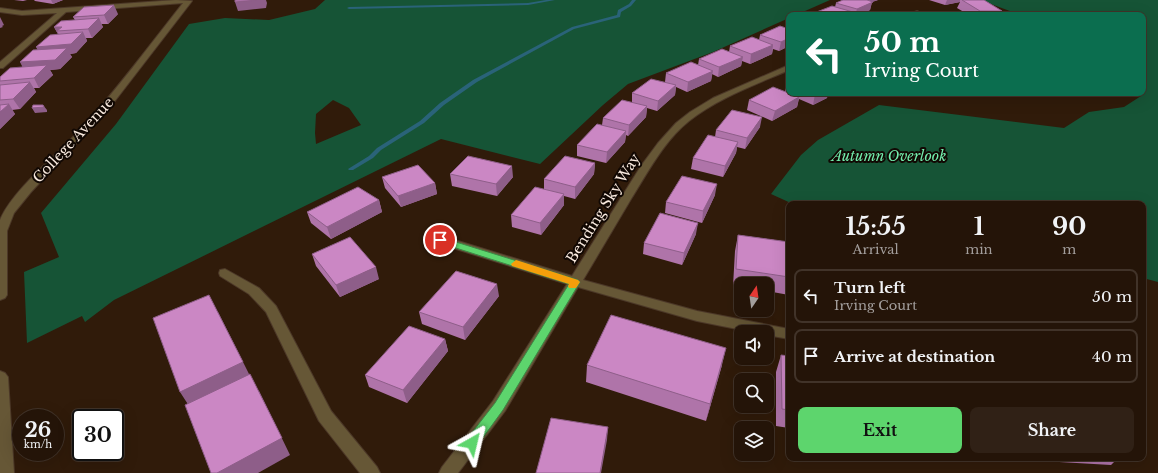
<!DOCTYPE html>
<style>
:root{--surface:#241408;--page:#302116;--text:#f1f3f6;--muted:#a39e9c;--line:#413329;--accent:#5dd56d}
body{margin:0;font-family:"Libre Baskerville",serif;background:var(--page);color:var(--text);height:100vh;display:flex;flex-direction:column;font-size:15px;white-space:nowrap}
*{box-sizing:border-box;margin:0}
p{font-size:13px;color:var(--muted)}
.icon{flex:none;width:22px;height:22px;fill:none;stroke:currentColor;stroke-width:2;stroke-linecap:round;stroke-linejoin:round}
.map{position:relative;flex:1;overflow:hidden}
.drawer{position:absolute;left:786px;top:201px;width:360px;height:260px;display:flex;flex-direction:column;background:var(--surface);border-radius:8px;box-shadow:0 4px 16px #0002,0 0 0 1px var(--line)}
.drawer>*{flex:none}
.guide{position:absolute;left:786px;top:12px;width:360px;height:84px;border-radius:8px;box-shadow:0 4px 16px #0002,0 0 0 1px var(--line);background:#0b6e4f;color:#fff;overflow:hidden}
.needle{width:26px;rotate:13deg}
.fabs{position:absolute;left:734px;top:277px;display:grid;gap:8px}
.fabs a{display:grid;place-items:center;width:40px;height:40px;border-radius:8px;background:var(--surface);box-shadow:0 4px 16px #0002,0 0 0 1px var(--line);font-size:20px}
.speed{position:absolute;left:12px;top:409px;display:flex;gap:8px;font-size:20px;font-weight:700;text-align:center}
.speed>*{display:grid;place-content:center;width:52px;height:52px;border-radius:50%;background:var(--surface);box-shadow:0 4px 16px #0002,0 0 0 1px var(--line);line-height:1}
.speed small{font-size:10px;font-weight:400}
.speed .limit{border:2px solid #111;border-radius:6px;background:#fff;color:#111}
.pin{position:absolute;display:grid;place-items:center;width:34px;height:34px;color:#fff;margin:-17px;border:2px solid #fff;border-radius:50%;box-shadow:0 1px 4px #0007}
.me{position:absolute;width:44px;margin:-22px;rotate:37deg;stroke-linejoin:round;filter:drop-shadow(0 0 3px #0008)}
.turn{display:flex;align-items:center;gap:14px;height:84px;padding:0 12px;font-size:18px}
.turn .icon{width:52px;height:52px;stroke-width:2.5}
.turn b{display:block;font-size:28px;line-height:34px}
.eta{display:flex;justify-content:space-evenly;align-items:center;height:68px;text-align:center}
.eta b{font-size:24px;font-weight:700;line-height:28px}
.cta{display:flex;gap:8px;margin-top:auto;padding:8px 12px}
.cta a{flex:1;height:46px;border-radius:8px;background:var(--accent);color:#111;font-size:16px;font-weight:700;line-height:46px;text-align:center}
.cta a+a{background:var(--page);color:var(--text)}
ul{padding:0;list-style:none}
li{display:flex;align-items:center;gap:12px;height:54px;margin:0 8px 6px;padding:0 4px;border:2px solid var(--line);border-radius:8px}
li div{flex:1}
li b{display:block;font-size:15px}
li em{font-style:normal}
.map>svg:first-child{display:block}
.green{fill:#165436;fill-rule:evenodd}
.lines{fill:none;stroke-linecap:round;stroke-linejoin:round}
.stream{fill:#2a6379;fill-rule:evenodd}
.minor-casing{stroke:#4c3828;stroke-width:2}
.minor{fill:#665736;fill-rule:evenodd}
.wall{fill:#af74a9}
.shaded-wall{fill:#8e5e89}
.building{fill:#cb87c4;stroke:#8e5e89}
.route{fill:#5dd56d;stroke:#3c8a47}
.slow{fill:#f59e0b}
.labels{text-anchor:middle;stroke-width:4;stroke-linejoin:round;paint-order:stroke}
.street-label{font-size:14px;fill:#f9eadf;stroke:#110803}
.park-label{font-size:14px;font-style:italic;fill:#72edac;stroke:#110803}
</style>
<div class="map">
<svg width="1158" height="473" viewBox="0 0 1158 473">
<rect width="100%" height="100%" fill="#301b0a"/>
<!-- green -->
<path class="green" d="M325,0H830L796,15H789V18L713,52L628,84L603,105L540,164L441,139L114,300L85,322L82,316L27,343L24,272L59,257L41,213L116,124L189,24L225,18L269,20L315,9ZM333,100L349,108L361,125L316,144L315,133L316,114Z
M980,0H1158V282L1143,278V204H793L771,194L801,155L818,140L879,105L1064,128L1089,112L1124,107L1141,96L1135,93H1143V15H1021Z"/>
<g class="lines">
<!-- stream -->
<path class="stream" d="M546,0H555L528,5L349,9L347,8L349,7L528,3Z
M632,0H636L631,6L621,12L620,17L574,29L477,82L444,105L424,123L381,150L373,158L353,170H349L348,169L369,156L377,148L420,121L440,103L473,80L572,27L617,15L618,10L629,4Z"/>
<defs>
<path id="minor" d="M176,0L192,1L111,106L31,192L14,213L7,231V295L5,298L0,300V220C12,191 56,155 79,131C116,91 149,46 183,3L66,12L3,68H0V62L57,13L22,15L0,12V8L22,11Z
M917,11L919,12V14L907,15Z
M789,65V70C755,85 718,98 689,121C664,141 648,172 631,199C615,226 599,253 583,280L697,311L789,329V339L767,335V332H752L697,321L578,287L505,411L458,473H439L442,467L493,401L567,284L437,243L435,240L437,237H445L572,276L641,166L658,143L676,123L690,112L713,98Z
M225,269L259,288L276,306L331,411L377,467L380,473H360L319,421L266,312L249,294L220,276L219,273L220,270Z
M0,371L5,373L8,377L14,473H0Z"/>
</defs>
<!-- minor casing -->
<use href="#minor" class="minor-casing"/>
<!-- minor -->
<use href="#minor" class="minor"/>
</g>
<!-- wall -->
<path class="wall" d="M14,0H27L23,1Z
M34,0H63L53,4L35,1Z
M843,0H878L872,2L870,10L859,15H814V13L835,7L836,3Z
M929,0H984L1002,11L1000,15H969L957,8L960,2L945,5Z
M118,14L108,24H101L103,27L92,38H86L87,41L76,53L70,54L72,57L60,69L50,70L53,75L39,88H34L36,92L20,109L12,110L15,114L0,129V77L22,67L38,50L58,34L54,27L75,20L73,17Z
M789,23V46L779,51L773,49L772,54L750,64L742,61L741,66L718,77L712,74L711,81L687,92L676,87L675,95L657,111L647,108L646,117L628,136L626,135L625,142L606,163L577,156V145L602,125L603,118L632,103V93L665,82L666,73L698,65L699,59L729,52L730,46L759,40L760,35L787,28L788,24Z
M789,81V93H828L827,98L813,105L799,99L797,107L772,121L747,110L749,100L785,91L786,83Z
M760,127L745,149L737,147L736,153L723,177L691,169L693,158L715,137L716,130Z
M595,163L594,174L575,199L564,196V205L541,235L512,227L511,215L544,189V179Z
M450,174L513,177L497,196L452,186Z
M382,177L435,183L437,194L401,207L385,188Z
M715,195L702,223L665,213L666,202Z
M379,200L382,212L331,239L311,223L307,212Z
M696,234L682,265L643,254L644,243Z
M738,235L789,242V295L767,291V284H741V287L733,286L735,251Z
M312,254L379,279L340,297L316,266Z
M499,296L465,340L422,324L419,312Z
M445,339L448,351L407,403L369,387L365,375Z
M781,355L789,356V428L776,426V372Z
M587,365H722L706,421L586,382Z
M988,458H1118L1111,465Z"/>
<!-- shaded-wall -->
<path class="shaded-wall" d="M51,0H63L53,4Z
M258,0H266L267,3L266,8L238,11L235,2Z
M868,0H878L872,2L870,10L859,15H855L857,9Z
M947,0H960V2L945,5Z
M114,5L118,14L108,24L104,15Z
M853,12L852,15H845Z
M0,17L4,25L2,26L3,27L0,28Z
M99,18L103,27L92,38L88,29Z
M54,27H62L57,31L60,36H59Z
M83,32L87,41L76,53L70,54L72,57L60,69L50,70L53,75L39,88L34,78L25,72L20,62L41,56L36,47Z
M789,38V46L779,51L781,42Z
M773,45L772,54L750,64L751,54Z
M743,57L741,66L718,77L719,67Z
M713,71L711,81L687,92L688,82Z
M30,82L36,92L20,109L13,99Z
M676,85L675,95L657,111L658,101Z
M818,93H828L827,98L813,105L815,94Z
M799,97L797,107L772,121L775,111Z
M9,104L15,114L0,129V112Z
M43,105L47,110V112L35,113L32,108Z
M647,106L646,117L628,136L629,125Z
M762,117L760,127L745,149L747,138Z
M626,131L625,142L606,163L607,152Z
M738,142L736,153L723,177L725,166Z
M595,163L594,174L575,199V187Z
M512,166L513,177L497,196L496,184Z
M435,183L437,194L401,207L398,196Z
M717,184L715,195L702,223L703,211Z
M564,194V205L541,235L540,223Z
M379,200L382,212L331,239L327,227Z
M698,223L696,234L682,265L684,253Z
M376,267L379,279L340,297L336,285Z
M497,284L499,296L465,340L463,327Z
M218,312L252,380L191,409L180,392Z
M445,339L448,351L407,403L403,390Z
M726,348L722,365L706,421L710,404Z
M259,391L290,455L258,473H217Z
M608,427L607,440L601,473H600Z"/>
<!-- building -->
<path class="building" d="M235,0H258L235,2Z
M843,0H867L873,2L857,9L836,3Z
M962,0H984L1002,11H980Z
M114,5L104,15L73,17L84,7Z
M832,6L853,12L845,15H822L814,13Z
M99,18L88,29L57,31L62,27H54L61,21Z
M780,26L789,29V38L781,42L760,35Z
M83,32L71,44L36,47L50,35Z
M752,37L773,45L751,54L730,46Z
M67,48L55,60L20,62L33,50Z
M722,49L743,57L719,67L699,59Z
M691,62L713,71L688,82L666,73Z
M47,65L34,78L0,81V77L10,68Z
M651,79L676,85L658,101L632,93Z
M30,82L13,99L0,100V85Z
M773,87L799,97L775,111L749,100Z
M622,100L647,106L629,125L603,118Z
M9,104L0,112V105Z
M33,105H43L44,107L32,108Z
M732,110L762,117L747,138L716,130Z
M597,124L626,131L607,152L577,145Z
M708,135L738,142L725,166L693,158Z
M468,156L512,166L496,184L450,174Z
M565,156L595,163L575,187L544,179Z
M418,165L435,183L398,196L382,177Z
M682,176L717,184L703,211L666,202Z
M358,187L379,200L327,227L307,212Z
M535,187L564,194L540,223L511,215Z
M660,213L698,223L684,253L644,243Z
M738,235L789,242V277L736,269Z
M350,237L376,267L336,285L312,254Z
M456,271L497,284L463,327L419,312Z
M209,295L243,362L180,392L153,318Z
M611,315L726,348L710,404L587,365Z
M409,326L445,339L403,390L365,375Z
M781,355L789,356V410L782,409Z
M250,374L282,438L217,473H211L185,405Z
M551,418L608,427L600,473H536Z"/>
<!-- route -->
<path class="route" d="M440,237L578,280L580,282L503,410L476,447L472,448L467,447L465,443L467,439L495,403L569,284L437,242L436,240Z"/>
<!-- slow -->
<path class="slow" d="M516,260L578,280L580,282L576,288H569L568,286L569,284L512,266L511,264Z"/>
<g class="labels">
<!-- street labels -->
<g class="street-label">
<text transform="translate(73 140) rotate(-47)" y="5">College Avenue</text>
<text transform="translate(603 208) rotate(-58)" y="5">Bending Sky Way</text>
</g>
<!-- park labels -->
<g class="park-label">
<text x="889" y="161">Autumn Overlook</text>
</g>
</g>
</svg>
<div class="fabs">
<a><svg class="needle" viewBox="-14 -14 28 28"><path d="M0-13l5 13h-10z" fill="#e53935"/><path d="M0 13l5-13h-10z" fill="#a39e9c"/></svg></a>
<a><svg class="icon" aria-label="sound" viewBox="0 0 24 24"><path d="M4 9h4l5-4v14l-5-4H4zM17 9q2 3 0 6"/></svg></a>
<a><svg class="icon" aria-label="search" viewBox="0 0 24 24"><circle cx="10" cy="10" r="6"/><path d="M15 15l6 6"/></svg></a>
<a><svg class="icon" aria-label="layers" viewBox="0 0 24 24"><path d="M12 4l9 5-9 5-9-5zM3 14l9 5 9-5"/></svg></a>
</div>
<div class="speed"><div>26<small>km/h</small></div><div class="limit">30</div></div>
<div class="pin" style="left:440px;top:240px;background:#d93025"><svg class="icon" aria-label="arrive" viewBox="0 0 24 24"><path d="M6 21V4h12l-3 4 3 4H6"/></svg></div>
<svg class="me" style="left:472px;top:443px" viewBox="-20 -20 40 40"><path d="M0-17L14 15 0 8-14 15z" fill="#5dd56d" stroke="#fff" stroke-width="4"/></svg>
<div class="guide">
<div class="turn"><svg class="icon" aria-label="left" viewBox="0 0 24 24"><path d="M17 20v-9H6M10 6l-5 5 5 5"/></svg><div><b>50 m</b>Irving Court</div></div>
</div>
<section class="drawer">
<div class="eta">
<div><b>15:55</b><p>Arrival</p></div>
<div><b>1</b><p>min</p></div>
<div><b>90</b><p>m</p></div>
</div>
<ul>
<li><svg class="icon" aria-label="left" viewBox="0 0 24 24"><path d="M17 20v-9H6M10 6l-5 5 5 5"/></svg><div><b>Turn left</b><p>Irving Court</p></div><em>50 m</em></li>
<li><svg class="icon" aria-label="arrive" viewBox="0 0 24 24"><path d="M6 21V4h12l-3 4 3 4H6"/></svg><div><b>Arrive at destination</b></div><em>40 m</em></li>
</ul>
<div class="cta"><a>Exit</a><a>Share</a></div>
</section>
</div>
